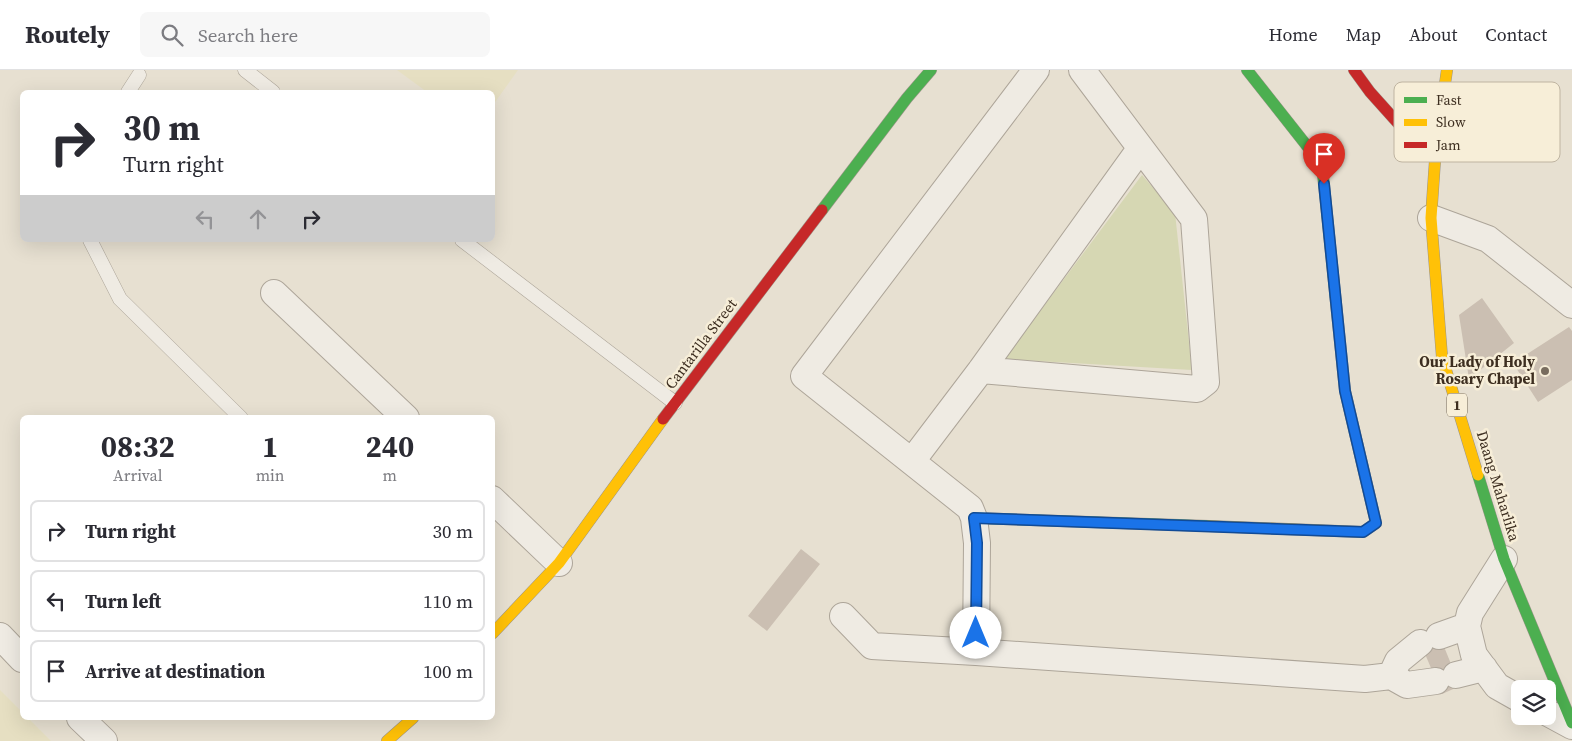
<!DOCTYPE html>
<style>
:root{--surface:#fff;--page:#f7f7f7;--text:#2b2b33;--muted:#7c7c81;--line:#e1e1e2}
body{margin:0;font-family:"Source Serif 4",serif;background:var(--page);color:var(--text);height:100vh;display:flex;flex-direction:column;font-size:19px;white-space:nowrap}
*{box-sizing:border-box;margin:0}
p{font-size:16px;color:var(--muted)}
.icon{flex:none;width:28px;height:28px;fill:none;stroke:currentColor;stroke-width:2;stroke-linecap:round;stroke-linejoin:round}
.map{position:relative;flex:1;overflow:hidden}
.details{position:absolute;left:20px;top:345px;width:475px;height:305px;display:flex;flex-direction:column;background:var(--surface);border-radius:8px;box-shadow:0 5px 20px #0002}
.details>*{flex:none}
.hud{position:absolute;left:20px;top:20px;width:475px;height:152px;border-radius:8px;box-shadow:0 5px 20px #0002;background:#fff;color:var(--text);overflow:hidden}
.tools{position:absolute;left:1511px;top:610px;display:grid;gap:10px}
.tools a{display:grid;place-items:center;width:45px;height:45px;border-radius:8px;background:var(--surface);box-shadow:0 5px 20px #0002;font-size:25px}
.pin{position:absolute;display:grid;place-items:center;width:42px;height:42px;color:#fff;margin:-51px -21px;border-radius:50% 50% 50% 0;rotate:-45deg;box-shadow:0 0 5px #0007}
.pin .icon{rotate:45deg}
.me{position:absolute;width:55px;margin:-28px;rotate:0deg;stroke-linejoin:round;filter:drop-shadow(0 0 4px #0008)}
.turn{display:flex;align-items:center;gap:18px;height:105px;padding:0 20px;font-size:22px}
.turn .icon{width:65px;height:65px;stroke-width:2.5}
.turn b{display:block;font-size:35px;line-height:42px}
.lanes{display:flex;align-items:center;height:48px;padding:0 20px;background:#0003;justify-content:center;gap:25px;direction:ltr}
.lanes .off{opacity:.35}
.eta{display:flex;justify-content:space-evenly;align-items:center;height:85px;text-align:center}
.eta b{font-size:30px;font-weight:700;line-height:35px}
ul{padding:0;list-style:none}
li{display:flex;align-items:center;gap:15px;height:62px;margin:0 10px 8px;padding:0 10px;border:2px solid var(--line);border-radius:8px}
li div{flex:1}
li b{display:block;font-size:19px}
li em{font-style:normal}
header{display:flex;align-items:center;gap:30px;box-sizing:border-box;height:70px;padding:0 25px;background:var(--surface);border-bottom:1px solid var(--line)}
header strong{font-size:24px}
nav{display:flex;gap:28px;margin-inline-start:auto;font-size:18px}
.search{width:350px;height:45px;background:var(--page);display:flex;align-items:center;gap:12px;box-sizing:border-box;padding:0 18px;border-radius:8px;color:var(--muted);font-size:19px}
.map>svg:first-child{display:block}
.farmland{fill:#e6dfc2}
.green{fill:#d6d7b3}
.building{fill:#cbbfb2}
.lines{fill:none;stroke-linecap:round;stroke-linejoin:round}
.lane-casing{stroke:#ada599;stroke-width:15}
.street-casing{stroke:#ada599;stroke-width:28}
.fast-casing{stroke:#9c958a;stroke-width:12}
.slow-casing{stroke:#9c958a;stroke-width:12}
.jam-casing{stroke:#9c958a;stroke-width:12}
.lane{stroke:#efebe3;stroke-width:14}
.street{stroke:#efebe3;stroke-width:26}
.fast{stroke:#4caf50;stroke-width:11}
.slow{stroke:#ffc107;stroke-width:11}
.jam{stroke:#c62828;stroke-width:11}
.route-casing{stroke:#114b97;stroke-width:12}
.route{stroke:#1a73e8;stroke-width:9}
.poi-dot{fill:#786c5e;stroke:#f7eed8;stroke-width:2}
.labels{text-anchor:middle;stroke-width:5;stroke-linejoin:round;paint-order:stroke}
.shield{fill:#f7eed8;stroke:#756857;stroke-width:1}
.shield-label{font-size:14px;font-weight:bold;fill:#3d2e20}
.street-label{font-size:15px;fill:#3d2e20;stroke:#f7eed8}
.poi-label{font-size:15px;font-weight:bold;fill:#3d2e20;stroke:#f7eed8;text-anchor:end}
.key{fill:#f7eed8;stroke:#bfb4a1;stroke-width:1}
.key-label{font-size:14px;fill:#3d2e20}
</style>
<header>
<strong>Routely</strong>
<div class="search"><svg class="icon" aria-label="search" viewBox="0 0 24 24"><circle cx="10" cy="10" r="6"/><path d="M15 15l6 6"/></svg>Search here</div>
<nav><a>Home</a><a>Map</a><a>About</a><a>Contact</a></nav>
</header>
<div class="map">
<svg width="1572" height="671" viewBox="0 0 1572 671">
<rect width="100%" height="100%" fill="#e7e0d1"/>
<!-- farmland -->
<path class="farmland" d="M397,0H518L493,35L492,22H427Z
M0,620L22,642V648H28L51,671H0Z"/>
<!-- green -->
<path class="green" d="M1142,105L1175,143L1192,300L1004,289Z"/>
<!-- building -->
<path class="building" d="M1482,228L1514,273L1469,309L1459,245Z
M1569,257L1572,261V310L1538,332L1513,293Z
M801,479L820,494L767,561L748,546Z
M1436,557L1460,616L1442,624L1417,565Z"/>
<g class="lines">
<defs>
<path id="lane" d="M245,0L273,22
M128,22L139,5
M90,170L120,229L241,348
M462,170L675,333"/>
<path id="street" d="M1431,148L1488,169L1572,235
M274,223L406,348
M981,300L1197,319L1206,312L1194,149L1082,0
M912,391L981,300L1140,79
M492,429L559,493
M1504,489L1470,543L1467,556L1474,585L1497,616L1520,629
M843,546L872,576L976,582L1365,609L1391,606
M0,566L22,589
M1439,566L1467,556
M1420,573L1398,591L1391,606L1407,615L1436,611
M976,582L977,473L974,448L970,438L804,306L1036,0
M1456,605L1484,598
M1548,643L1572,656
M80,648L104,671"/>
<path id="fast" d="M1247,0L1322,95L1336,233
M822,140L907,28L931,0
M1478,405L1504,489L1572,653
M974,448L1209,456"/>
<path id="slow" d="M1447,0L1436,76L1431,148L1442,287L1478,405
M1209,456L1363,462L1376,453L1345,321L1336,233
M492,564L559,493L663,349
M387,671L413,648"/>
<path id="jam" d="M1354,0L1370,22L1405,61L1436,76
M663,349L822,140"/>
</defs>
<!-- lane casing -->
<use href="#lane" class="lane-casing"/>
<!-- street casing -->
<use href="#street" class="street-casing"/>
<!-- fast casing -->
<use href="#fast" class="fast-casing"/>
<!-- slow casing -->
<use href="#slow" class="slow-casing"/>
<!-- jam casing -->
<use href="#jam" class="jam-casing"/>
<!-- lane -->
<use href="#lane" class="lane"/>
<!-- street -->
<use href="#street" class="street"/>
<!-- fast -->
<use href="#fast" class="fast"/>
<!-- slow -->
<use href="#slow" class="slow"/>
<!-- jam -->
<use href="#jam" class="jam"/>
</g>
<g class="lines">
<defs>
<path id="route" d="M976,563L977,473L974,448L1363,462L1376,453L1345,321L1324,114"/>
</defs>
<!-- route casing -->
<use href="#route" class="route-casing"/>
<!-- route -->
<use href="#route" class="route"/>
</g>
<!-- markers -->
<circle class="poi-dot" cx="1545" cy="301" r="5"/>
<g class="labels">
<!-- shield labels -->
<rect class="shield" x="1447" y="323.5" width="20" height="23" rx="4"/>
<g class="shield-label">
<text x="1457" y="340">1</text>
</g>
<!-- street labels -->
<g class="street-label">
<text transform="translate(701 274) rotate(-53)" y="5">Cantarilla Street</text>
<text transform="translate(1498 416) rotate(73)" y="5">Daang Maharlika</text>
</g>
<!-- poi labels -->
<g class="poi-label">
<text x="1535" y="297">Our Lady of Holy<tspan x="1535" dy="17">Rosary Chapel</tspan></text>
</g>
</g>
<!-- legend -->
<rect x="1394" y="12" width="166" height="80" rx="8" class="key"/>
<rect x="1404" y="27" width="23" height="6" fill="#4caf50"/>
<rect x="1404" y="49" width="23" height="7" fill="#ffc107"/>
<rect x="1404" y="72" width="23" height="6" fill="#c62828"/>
<g class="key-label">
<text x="1436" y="35">Fast</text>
<text x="1436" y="57">Slow</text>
<text x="1436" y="80">Jam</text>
</g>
</svg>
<div class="tools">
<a><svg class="icon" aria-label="layers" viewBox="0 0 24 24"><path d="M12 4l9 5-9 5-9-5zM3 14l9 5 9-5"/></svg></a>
</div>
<div class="pin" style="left:1324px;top:114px;background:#d93025"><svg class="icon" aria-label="arrive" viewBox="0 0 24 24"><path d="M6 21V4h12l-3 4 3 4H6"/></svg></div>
<svg class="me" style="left:976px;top:563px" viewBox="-20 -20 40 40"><circle r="19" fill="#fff"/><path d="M0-13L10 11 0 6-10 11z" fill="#1a73e8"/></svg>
<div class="hud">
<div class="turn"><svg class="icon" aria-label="right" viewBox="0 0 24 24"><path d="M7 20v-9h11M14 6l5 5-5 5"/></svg><div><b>30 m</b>Turn right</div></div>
<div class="lanes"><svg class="icon off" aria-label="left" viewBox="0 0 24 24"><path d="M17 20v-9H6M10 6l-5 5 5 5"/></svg><svg class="icon off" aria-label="ahead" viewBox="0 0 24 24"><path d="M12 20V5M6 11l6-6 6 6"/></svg><svg class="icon" aria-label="right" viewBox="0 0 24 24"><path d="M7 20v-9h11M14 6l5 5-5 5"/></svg></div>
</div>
<section class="details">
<div class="eta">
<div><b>08:32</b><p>Arrival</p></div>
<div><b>1</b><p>min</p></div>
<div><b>240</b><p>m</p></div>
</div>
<ul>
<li><svg class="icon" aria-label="right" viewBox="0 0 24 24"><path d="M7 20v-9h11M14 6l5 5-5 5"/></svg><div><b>Turn right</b></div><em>30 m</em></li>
<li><svg class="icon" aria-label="left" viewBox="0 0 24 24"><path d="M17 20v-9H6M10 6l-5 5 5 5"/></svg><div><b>Turn left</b></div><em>110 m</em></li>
<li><svg class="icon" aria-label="arrive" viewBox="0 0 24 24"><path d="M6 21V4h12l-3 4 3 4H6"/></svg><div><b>Arrive at destination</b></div><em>100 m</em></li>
</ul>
</section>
</div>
